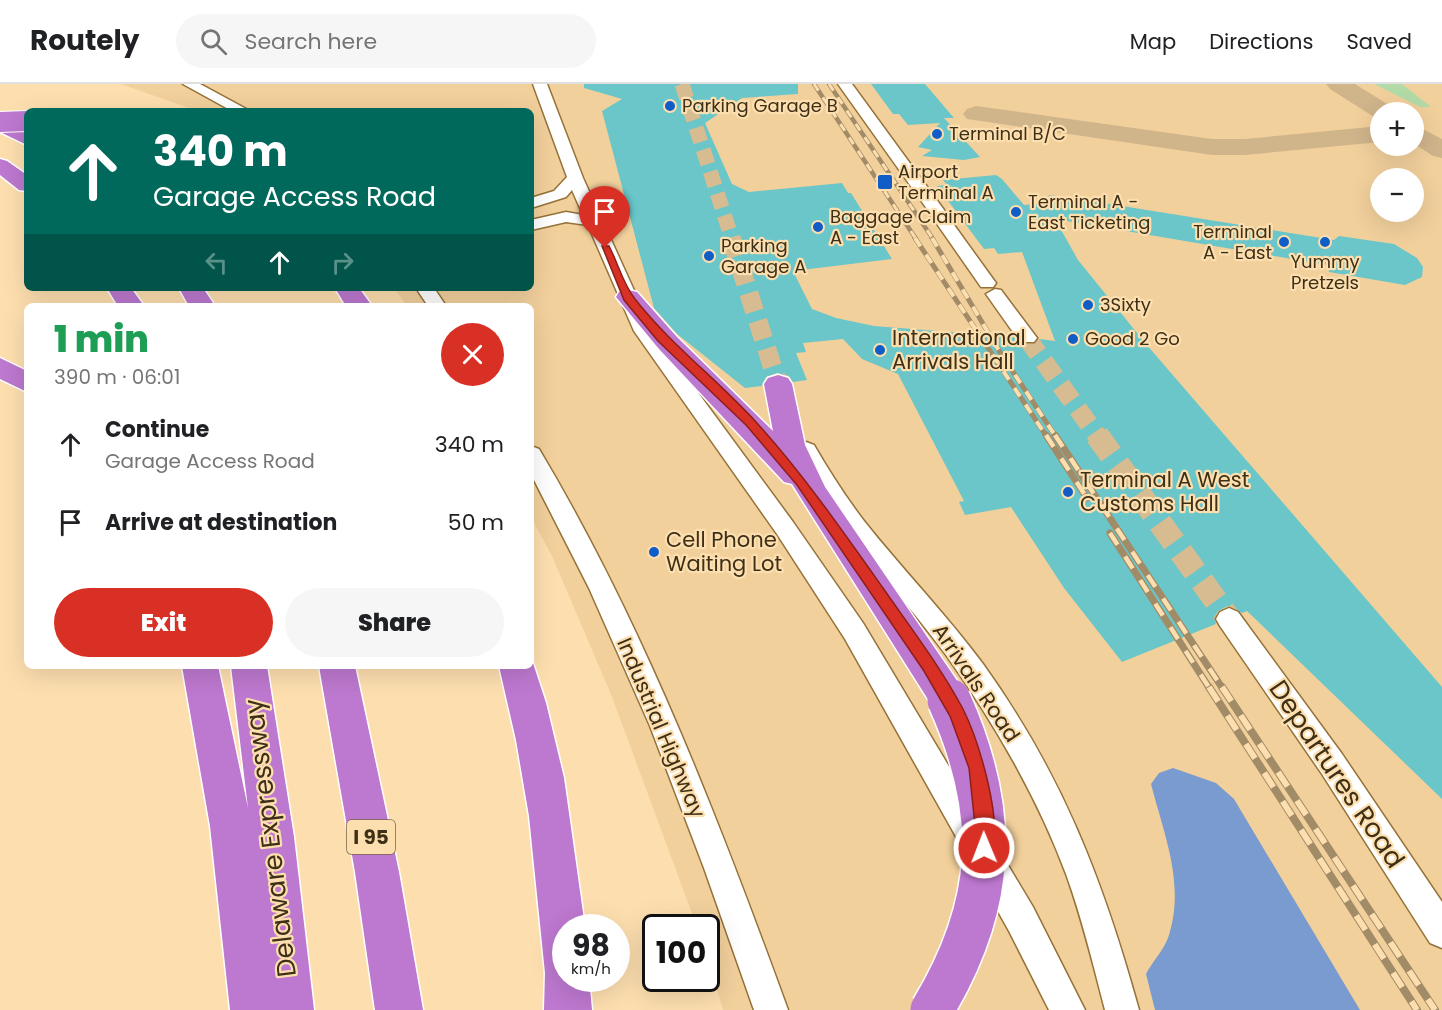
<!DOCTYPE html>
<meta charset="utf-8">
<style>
:root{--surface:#fff;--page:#f6f6f6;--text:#202124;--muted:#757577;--line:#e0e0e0;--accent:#d93025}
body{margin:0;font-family:Poppins,sans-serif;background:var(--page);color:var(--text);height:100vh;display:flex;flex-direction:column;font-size:22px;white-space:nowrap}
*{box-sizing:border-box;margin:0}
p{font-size:20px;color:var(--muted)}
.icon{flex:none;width:33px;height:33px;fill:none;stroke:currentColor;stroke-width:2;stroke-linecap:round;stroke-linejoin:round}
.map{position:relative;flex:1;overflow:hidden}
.drawer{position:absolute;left:24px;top:219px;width:510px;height:366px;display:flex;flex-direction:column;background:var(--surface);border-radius:9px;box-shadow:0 6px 24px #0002}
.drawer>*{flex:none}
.top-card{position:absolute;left:24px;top:24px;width:510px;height:183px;border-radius:9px;box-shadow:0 6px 24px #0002;background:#00695c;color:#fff;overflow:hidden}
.buttons{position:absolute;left:1370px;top:18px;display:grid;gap:12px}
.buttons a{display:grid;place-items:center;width:54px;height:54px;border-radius:50%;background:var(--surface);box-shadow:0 6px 24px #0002;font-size:30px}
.speed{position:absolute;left:552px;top:830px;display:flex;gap:12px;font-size:30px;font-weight:700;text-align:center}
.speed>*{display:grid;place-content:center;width:78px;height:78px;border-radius:50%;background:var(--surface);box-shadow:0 6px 24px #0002;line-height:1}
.speed small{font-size:15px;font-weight:400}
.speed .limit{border:3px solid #111;border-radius:9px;background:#fff;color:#111}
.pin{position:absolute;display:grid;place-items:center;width:51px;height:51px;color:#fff;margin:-62px -26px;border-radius:50% 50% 50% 0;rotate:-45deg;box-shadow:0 0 6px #0007}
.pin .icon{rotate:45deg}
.me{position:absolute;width:66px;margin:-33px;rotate:359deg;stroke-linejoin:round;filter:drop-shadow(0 0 4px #0008)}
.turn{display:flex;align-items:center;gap:21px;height:126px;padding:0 30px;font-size:27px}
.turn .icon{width:78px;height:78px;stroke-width:2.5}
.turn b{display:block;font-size:42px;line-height:51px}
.lanes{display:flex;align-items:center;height:57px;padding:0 30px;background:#0003;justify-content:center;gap:30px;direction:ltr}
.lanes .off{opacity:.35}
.round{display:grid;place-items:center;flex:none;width:63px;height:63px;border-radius:32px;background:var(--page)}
.overview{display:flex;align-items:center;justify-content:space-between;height:102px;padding:0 30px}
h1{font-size:36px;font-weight:800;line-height:45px;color:#1e9e55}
.action{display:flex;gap:12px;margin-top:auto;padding:12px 30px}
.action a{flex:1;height:69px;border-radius:36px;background:var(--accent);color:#fff;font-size:24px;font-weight:800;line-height:69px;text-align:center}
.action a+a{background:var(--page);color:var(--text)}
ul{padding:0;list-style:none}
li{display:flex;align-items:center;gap:18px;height:78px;padding:0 30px}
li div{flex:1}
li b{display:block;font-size:22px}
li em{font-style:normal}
header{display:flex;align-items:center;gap:36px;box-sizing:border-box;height:84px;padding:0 30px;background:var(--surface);border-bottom:2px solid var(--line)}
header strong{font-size:28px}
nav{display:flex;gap:33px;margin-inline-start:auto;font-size:21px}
.search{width:420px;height:54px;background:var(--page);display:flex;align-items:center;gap:15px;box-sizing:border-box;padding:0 21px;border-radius:33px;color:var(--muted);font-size:22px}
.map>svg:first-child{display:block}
.built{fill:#f2d09c;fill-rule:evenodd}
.green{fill:#b3dba8}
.water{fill:#799bcf}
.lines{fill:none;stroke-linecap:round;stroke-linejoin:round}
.taxiway{fill:#d0b58b;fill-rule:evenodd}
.building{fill:#6ac6c9}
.tertiary-tunnel-far2{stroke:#d7bc91;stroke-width:15;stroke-dasharray:15 8;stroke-linecap:butt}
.tertiary-tunnel-far1{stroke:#d7bc91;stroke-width:19;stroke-dasharray:19 10;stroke-linecap:butt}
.tertiary-tunnel{stroke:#d7bc91;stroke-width:24;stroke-dasharray:24 12;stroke-linecap:butt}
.tertiary-casing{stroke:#957238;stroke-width:3}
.motorway-casing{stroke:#fff;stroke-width:3}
.tertiary{fill:#fff;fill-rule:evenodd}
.motorway{fill:#bd78cf;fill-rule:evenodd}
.rail-far3-casing{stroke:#a28b67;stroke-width:4.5}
.rail-far2-casing{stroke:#a28b67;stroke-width:5}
.rail-far1-casing{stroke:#a28b67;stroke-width:7}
.rail-casing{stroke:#a28b67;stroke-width:8}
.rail-far3{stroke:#fddfaf;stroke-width:3;stroke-dasharray:8;stroke-linecap:butt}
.rail-far2{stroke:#fddfaf;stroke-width:4;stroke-dasharray:10;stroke-linecap:butt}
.rail-far1{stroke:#fddfaf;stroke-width:4.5;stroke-dasharray:14;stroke-linecap:butt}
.rail{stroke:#fddfaf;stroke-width:6;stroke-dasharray:17;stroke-linecap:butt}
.motorway-bridge-far1-casing{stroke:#fff;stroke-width:22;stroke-linecap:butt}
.motorway-bridge-casing{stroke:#fff;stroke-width:46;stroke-linecap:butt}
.motorway-bridge-far1{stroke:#bd78cf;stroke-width:20}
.motorway-bridge{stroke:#bd78cf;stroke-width:43}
.route{fill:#d93025;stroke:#8d1f18;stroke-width:1.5}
.poi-dot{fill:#105dc7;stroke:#fddfaf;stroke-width:2}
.labels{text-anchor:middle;stroke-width:4.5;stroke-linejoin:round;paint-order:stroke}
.far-poi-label{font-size:18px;fill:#3e2f17;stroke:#fddfaf;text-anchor:start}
.shield{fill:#fddfaf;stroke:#776445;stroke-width:1.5}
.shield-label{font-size:20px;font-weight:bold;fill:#3e2f17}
.poi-label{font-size:21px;fill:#3e2f17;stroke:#fddfaf;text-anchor:start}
.street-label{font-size:21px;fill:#3e2f17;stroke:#fddfaf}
.near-street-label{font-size:26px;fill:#3e2f17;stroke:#fddfaf}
</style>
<header>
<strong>Routely</strong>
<div class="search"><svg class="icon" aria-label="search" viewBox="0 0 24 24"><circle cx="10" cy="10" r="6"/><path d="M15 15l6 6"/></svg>Search here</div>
<nav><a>Map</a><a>Directions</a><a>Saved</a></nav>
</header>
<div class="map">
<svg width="1442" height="926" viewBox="0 0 1442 926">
<rect width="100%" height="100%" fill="#fddfaf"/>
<!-- built -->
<path class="built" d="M121,0H1442V926H723L707,873L706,843H697L612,613L552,472L531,433V222H407L394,204H531V27H197ZM1380,28H1413V62H1380ZM1380,94H1413V128H1380Z"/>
<!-- green -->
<path class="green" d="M1374,0H1402L1431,23H1420Z"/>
<!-- water -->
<path class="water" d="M1173,684L1216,699L1234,715L1360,926H1155L1146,890C1152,878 1163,867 1168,854C1186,801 1164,751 1151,700L1159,689Z"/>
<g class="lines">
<!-- taxiway -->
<path class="taxiway" d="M1326,0H1355L1392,23L1395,28H1380V35L1374,33L1330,5Z
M976,22L1212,55H1245L1380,42V58L1245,71H1212L967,35L963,30L967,25Z
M1413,40L1442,55V74L1433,72L1413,59Z"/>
</g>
<!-- building -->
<path class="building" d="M584,0H798V10L742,14L705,39L732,100L749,108L842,99L848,109H851L892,175L793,187L812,225L836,234L874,242L1014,253L1020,260H1034L1039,255L1055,257L1022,168L998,170L994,164L984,165L937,102L947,101L943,96L996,91L1002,95L1024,121L1046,119L1049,111L1078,115L1334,156L1339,152L1394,160L1417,174L1423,183L1422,193L1405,201L1329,188L1327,181L1055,135L1078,176L1146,260L1442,603V715L1247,527L1242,529L1228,522L1218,527L1214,534L1216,540L1122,578L1064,504L1011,423L965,431L959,418L964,417L898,290L862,275L843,255L803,259L806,268L796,269L807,296L793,298L789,292L777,289L766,293L762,302L745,304L677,250L654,224L602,27L622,15L584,4Z
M871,0H925L954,34H944L980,73L964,76L922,72L932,66L918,63L940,39L908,41L899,30H893Z"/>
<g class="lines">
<!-- tertiary-tunnel-far2 -->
<path class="tertiary-tunnel-far2" d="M682,0L732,155"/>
<!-- tertiary-tunnel-far1 -->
<path class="tertiary-tunnel-far1" d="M731,154L778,300
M1027,254L1098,353"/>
<!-- tertiary-tunnel -->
<path class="tertiary-tunnel" d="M1097,351L1229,535"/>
<defs>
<path id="tertiary" d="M183,0H200L250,27H232Z
M533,0H547L583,94L652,246L793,438L863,539L1033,823L1085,926H1049L1009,847L845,555L777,450L634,247L588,141L566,138L531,146V136L566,128L583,131L572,106L566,113L531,124V114L554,107L567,93Z
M838,0H852L944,126L946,129L944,132L949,134L993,195L996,199L993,203H981L935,137L937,134L932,132Z
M416,204H434L446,222H428Z
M995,205L1001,206L1037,254L1034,258H1020L986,210Z
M806,358L814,361C829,387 845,412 864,437C902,485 946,530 983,580C1062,690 1103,796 1139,926H1105C1093,880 1082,834 1066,790C1037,712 994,639 946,571C895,502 836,442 795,366L798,361Z
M531,362L539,365C644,541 718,734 788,926H754L704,784L650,642L589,504L531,390Z
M1229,524L1238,528L1342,670L1442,818V864L1430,859L1322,690L1220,542L1216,535L1220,528Z"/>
<path id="motorway" d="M0,34L27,47V61L0,48Z
M0,75L7,77L27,91V107L19,106L0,91Z
M107,204H131L144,222H118Z
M179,204H203L215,222H189Z
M335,204H359L372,222H346Z
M628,206L637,208L677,253L773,347L764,300L768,294L778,291L788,294L792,300L805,361L825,403L962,604L968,616L962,628L949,633L936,628L792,400L784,398L659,265L616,213L619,208Z
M0,274L27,287V308L0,295Z
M531,573L546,619L564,694L585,843H566V894H589L592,926H544L545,889L529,732L516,656L499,582H531Z
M182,582H218L248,724L231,582H267L294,753L314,926H230L210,742Z
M319,582H355L399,788L423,926H375L355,788Z"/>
</defs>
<!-- tertiary casing -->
<use href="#tertiary" class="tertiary-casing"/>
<!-- motorway casing -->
<use href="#motorway" class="motorway-casing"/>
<!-- tertiary -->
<use href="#tertiary" class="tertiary"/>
<!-- motorway -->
<use href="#motorway" class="motorway"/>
<defs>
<path id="rail-far3" d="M814,0L916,155
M829,0L933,155"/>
<path id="rail-far2" d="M915,154L1047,353
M932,154L998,265L1056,353"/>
<path id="rail-far1" d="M1046,351L1087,414
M1055,351L1223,605
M1110,449L1210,605"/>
<path id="rail" d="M1209,603L1417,926
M1222,603L1435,926"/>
</defs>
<!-- rail-far3 casing -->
<use href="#rail-far3" class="rail-far3-casing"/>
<!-- rail-far2 casing -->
<use href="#rail-far2" class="rail-far2-casing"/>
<!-- rail-far1 casing -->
<use href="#rail-far1" class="rail-far1-casing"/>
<!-- rail casing -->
<use href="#rail" class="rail-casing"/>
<!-- rail-far3 -->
<use href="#rail-far3" class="rail-far3"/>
<!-- rail-far2 -->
<use href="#rail-far2" class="rail-far2"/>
<!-- rail-far1 -->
<use href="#rail-far1" class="rail-far1"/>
<!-- rail -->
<use href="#rail" class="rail"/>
<defs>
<path id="motorway-bridge-far1" d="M0,38L27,37"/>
<path id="motorway-bridge" d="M932,926C996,820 1000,729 949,616"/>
</defs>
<!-- motorway-bridge-far1 casing -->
<use href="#motorway-bridge-far1" class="motorway-bridge-far1-casing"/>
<!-- motorway-bridge casing -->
<use href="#motorway-bridge" class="motorway-bridge-casing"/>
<!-- motorway-bridge-far1 -->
<use href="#motorway-bridge-far1" class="motorway-bridge-far1"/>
<!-- motorway-bridge -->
<use href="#motorway-bridge" class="motorway-bridge"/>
</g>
<!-- route -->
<path class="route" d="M602,162H609C618,179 623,200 635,215C671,261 717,295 756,338C803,390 842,446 883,504C910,543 940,582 963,625C978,655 1004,738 991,770L984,772L978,770L969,684L950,632L924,587L797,401L746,341L658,257L624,216Z"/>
<!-- markers -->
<g class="poi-dot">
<circle cx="670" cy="22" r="6"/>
<circle cx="937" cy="50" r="6"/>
<rect x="877" y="90" width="16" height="16" rx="3"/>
<circle cx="1016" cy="128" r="6"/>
<circle cx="818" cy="143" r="6"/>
<circle cx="1284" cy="158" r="6"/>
<circle cx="1325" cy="158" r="6"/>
<circle cx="709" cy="172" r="6"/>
<circle cx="1088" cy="221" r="6"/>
<circle cx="1073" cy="255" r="6"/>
<circle cx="880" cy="266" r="6"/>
<circle cx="1068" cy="408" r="6"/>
<circle cx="654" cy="468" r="6"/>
</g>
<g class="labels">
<!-- far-poi labels -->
<g class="far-poi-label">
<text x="682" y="28">Parking Garage B</text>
<text x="949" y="56">Terminal B/C</text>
<text x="898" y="94">Airport<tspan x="898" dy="21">Terminal A</tspan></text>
<text x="1028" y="124">Terminal A -<tspan x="1028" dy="21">East Ticketing</tspan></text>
<text x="830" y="139">Baggage Claim<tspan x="830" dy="21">A - East</tspan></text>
<text x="1272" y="154" text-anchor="end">Terminal<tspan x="1272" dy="21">A - East</tspan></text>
<text x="721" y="168">Parking<tspan x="721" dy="21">Garage A</tspan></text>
<text x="1325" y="184" text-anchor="middle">Yummy<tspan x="1325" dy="21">Pretzels</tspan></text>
<text x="1100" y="227">3Sixty</text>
<text x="1085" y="261">Good 2 Go</text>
</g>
<!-- shield labels -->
<rect class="shield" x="347" y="736" width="48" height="34" rx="4.5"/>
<g class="shield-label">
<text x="371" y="760">I 95</text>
</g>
<!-- poi labels -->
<g class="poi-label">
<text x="892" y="261">International<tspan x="892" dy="24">Arrivals Hall</tspan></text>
<text x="1080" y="403">Terminal A West<tspan x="1080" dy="24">Customs Hall</tspan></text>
<text x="666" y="463">Cell Phone<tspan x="666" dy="24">Waiting Lot</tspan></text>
</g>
<!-- street labels -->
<g class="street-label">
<text transform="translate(976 599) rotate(56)" y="7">Arrivals Road</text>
<text transform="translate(661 644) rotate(67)" y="7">Industrial Highway</text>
</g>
<!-- near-street labels -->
<g class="near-street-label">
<text transform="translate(1337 690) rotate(56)" y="9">Departures Road</text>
<text transform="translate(270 754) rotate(-97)" y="9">Delaware Expressway</text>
</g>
</g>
</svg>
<div class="buttons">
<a>+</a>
<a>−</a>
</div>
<div class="speed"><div>98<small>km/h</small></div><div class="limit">100</div></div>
<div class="pin" style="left:605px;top:164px;background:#d93025"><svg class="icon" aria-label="arrive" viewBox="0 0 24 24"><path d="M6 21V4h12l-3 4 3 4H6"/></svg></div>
<svg class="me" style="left:984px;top:764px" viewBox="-20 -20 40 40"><circle r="17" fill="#d93025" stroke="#fff" stroke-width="3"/><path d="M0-11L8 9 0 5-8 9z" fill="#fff"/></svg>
<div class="top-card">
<div class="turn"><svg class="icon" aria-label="ahead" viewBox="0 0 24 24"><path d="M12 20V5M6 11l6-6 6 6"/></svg><div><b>340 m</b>Garage Access Road</div></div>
<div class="lanes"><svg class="icon off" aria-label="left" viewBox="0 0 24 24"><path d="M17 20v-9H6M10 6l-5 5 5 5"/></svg><svg class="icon" aria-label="ahead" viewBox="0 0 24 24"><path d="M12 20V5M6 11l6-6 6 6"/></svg><svg class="icon off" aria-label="right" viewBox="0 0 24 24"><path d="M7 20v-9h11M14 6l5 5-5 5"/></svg></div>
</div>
<section class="drawer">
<div class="overview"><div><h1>1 min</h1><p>390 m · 06:01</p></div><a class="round" style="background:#d93025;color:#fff"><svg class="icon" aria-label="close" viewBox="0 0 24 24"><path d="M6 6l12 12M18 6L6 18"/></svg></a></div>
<ul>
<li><svg class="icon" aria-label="ahead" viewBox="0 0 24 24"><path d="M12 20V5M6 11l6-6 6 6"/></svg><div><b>Continue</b><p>Garage Access Road</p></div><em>340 m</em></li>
<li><svg class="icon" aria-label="arrive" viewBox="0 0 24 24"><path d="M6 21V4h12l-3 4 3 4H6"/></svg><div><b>Arrive at destination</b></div><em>50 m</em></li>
</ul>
<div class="action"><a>Exit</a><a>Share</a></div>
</section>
</div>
